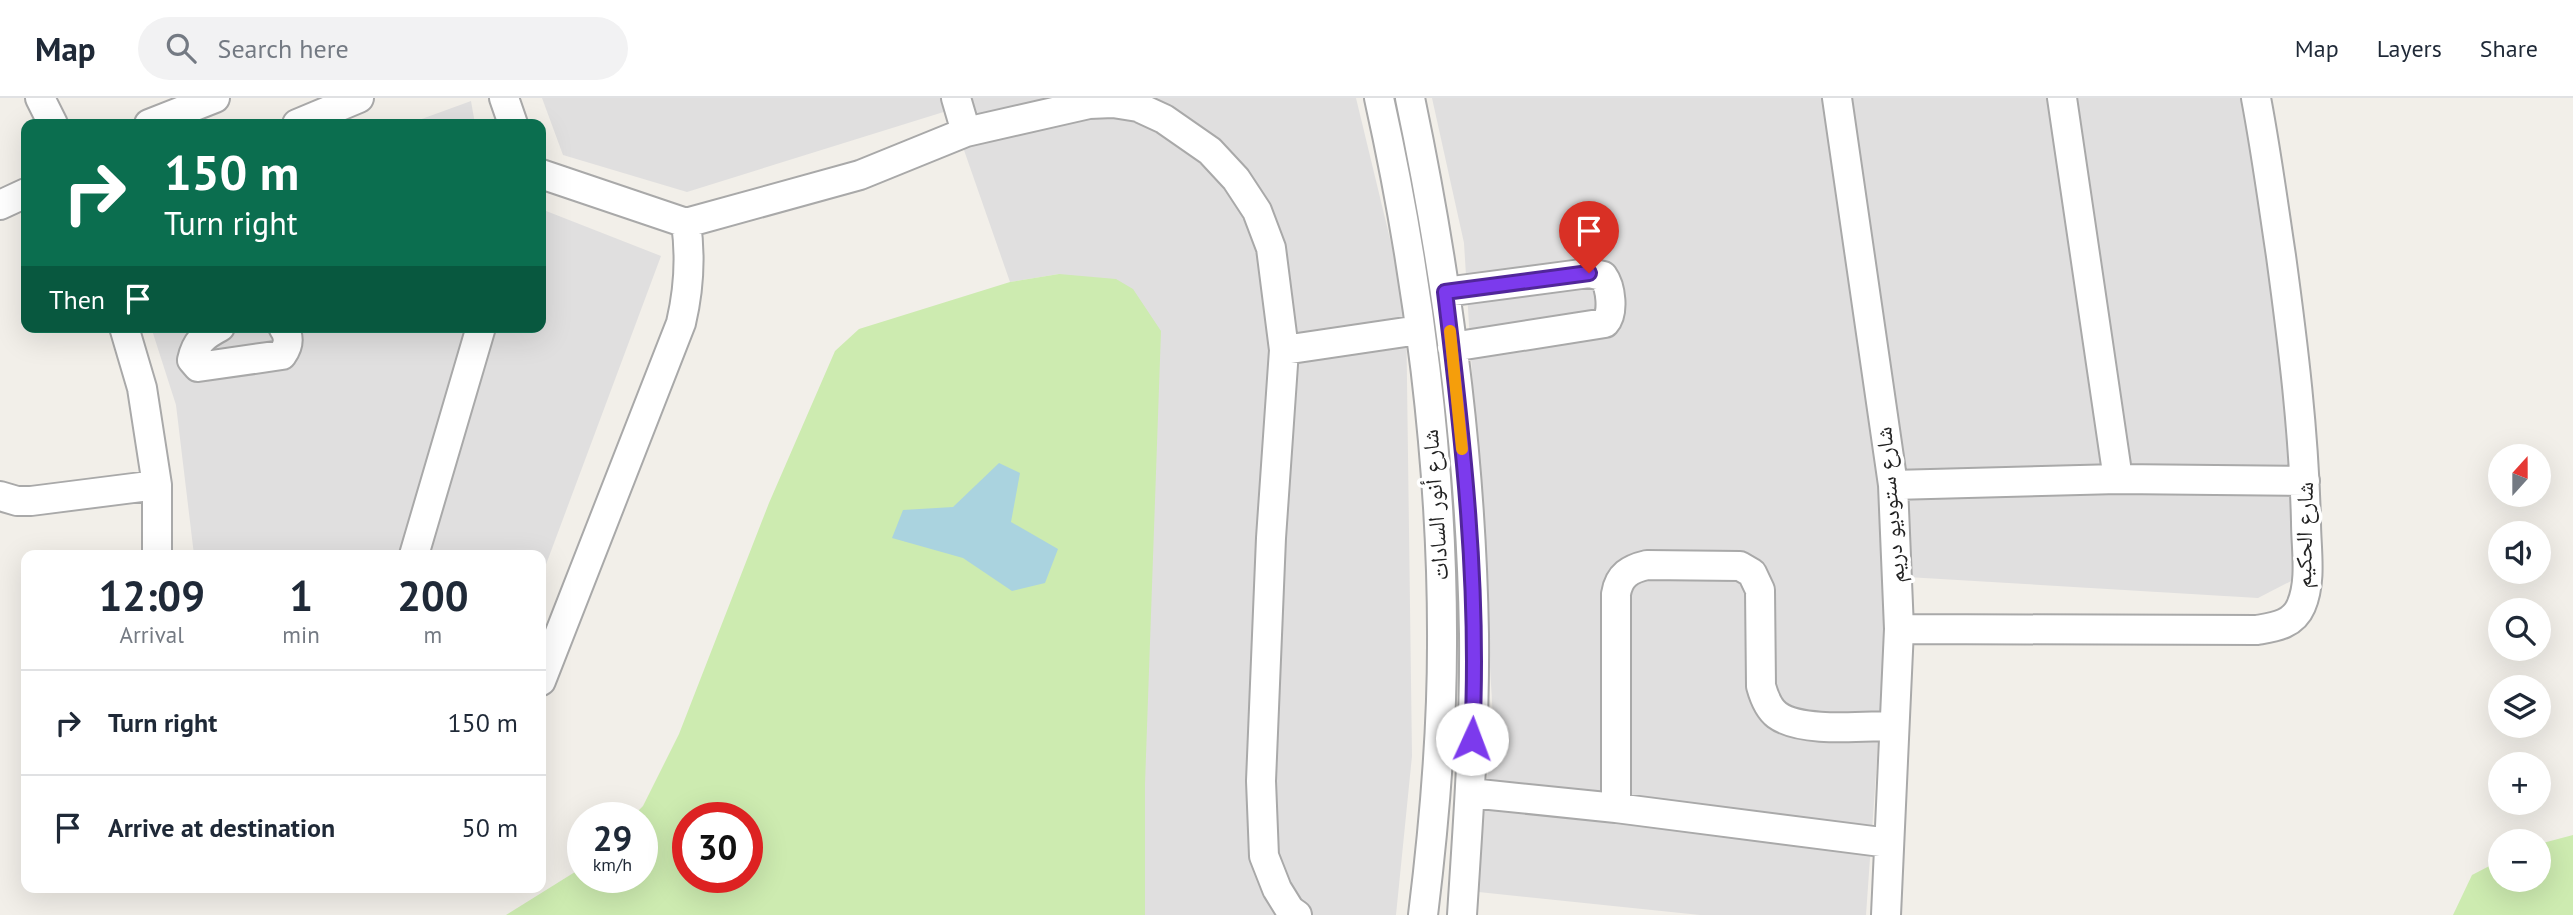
<!DOCTYPE html>
<meta charset="utf-8">
<style>
:root{--surface:#fff;--page:#f2f2f3;--text:#1f2937;--muted:#747a83;--line:#e0e1e3}
body{margin:0;font-family:"PT Sans","Noto Naskh Arabic",sans-serif;background:var(--page);color:var(--text);height:100vh;display:flex;flex-direction:column;font-size:26px;white-space:nowrap}
*{box-sizing:border-box;margin:0}
p{font-size:23px;color:var(--muted)}
.icon{flex:none;width:38px;height:38px;fill:none;stroke:currentColor;stroke-width:2;stroke-linecap:round;stroke-linejoin:round}
.map{position:relative;flex:1;overflow:hidden}
.drawer{position:absolute;left:21px;top:452px;width:525px;height:343px;display:flex;flex-direction:column;background:var(--surface);border-radius:14px;box-shadow:0 7px 28px #0002}
.drawer>*{flex:none}
.top-card{position:absolute;left:21px;top:21px;width:525px;height:214px;border-radius:14px;box-shadow:0 7px 28px #0002;background:#0b6e4f;color:#fff;overflow:hidden}
.needle{width:46px;rotate:21deg}
.fabs{position:absolute;left:2488px;top:346px;display:grid;gap:14px}
.fabs a{display:grid;place-items:center;width:63px;height:63px;border-radius:50%;background:var(--surface);box-shadow:0 7px 28px #0002;font-size:35px}
.speed{position:absolute;left:567px;top:704px;display:flex;gap:14px;font-size:35px;font-weight:700;text-align:center}
.speed>*{display:grid;place-content:center;width:91px;height:91px;border-radius:50%;background:var(--surface);box-shadow:0 7px 28px #0002;line-height:1}
.speed small{font-size:18px;font-weight:400}
.speed .limit{border:10px solid #d22;background:#fff;color:#111}
.pin{position:absolute;display:grid;place-items:center;width:60px;height:60px;color:#fff;margin:-72px -30px;border-radius:50% 50% 50% 0;rotate:-45deg;box-shadow:0 0 7px #0007}
.pin .icon{rotate:45deg}
.me{position:absolute;width:77px;margin:-38px;rotate:2deg;stroke-linejoin:round;filter:drop-shadow(0 0 5px #0008)}
.turn{display:flex;align-items:center;gap:24px;height:147px;padding:0 28px;font-size:32px}
.turn .icon{width:91px;height:91px;stroke-width:2.5}
.turn b{display:block;font-size:49px;line-height:60px}
.then{display:flex;align-items:center;height:66px;padding:0 28px;background:#0003;gap:14px;font-size:26px}
.eta{display:flex;justify-content:space-evenly;align-items:center;height:119px;text-align:center}
.eta b{font-size:42px;font-weight:800;line-height:49px}
ul{padding:0;list-style:none}
li{display:flex;align-items:center;gap:21px;height:105px;padding:0 28px;border-top:2px solid var(--line)}
li div{flex:1}
li b{display:block;font-size:26px}
li em{font-style:normal}
header{display:flex;align-items:center;gap:42px;box-sizing:border-box;height:98px;padding:0 35px;background:var(--surface);border-bottom:2px solid var(--line)}
header strong{font-size:33px}
nav{display:flex;gap:38px;margin-inline-start:auto;font-size:24px}
.search{width:490px;height:63px;background:var(--page);display:flex;align-items:center;gap:18px;box-sizing:border-box;padding:0 24px;border-radius:38px;color:var(--muted);font-size:26px}
.map>svg:first-child{display:block}
.residential{fill:#e0dfdf}
.grass{fill:#cdebb0;fill-rule:evenodd}
.water{fill:#aad3df}
.lines{fill:none;stroke-linecap:round;stroke-linejoin:round}
.minor-casing{stroke:#a9a9a9;stroke-width:32}
.minor{stroke:#fff;stroke-width:28}
.route-casing{stroke:#51269a;stroke-width:18}
.route{stroke:#7c3aed;stroke-width:12}
.slow{stroke:#f59e0b;stroke-width:12}
.labels{text-anchor:middle;stroke-width:7;stroke-linejoin:round;paint-order:stroke}
.street-label{font-size:23px;fill:#222;stroke:#fff}
</style>
<header>
<strong>Map</strong>
<div class="search"><svg class="icon" aria-label="search" viewBox="0 0 24 24"><circle cx="10" cy="10" r="6"/><path d="M15 15l6 6"/></svg>Search here</div>
<nav><a>Map</a><a>Layers</a><a>Share</a></nav>
</header>
<div class="map">
<svg width="2573" height="817" viewBox="0 0 2573 817">
<rect width="100%" height="100%" fill="#f2efe9"/>
<!-- residential -->
<path class="residential" d="M542,0H1356L1406,207L1412,658L1396,817H1145V686L1059,176L1010,184L950,12L687,94L563,57Z
M1432,0H2246L2305,334L2297,480L2258,500L1890,478L1866,817H1700L1469,793L1494,635L1464,145Z
M471,3L475,26H408Z
M541,111L661,158L541,480V457H194L176,307L151,229H541Z"/>
<!-- grass -->
<path class="grass" d="M1059,176L1116,181L1133,191L1161,233L1145,686V817H506L583,769V779H642V719H632L643,708L679,636L769,405L835,253L859,231L1010,184ZM688,719H747V779H688Z
M2573,737V817H2453L2472,777L2501,762V782H2539V746Z"/>
<!-- water -->
<path class="water" d="M999,365L1020,375L1011,424L1058,451L1045,485L1012,493L963,460L892,440L903,412L953,409Z"/>
<g class="lines">
<defs>
<path id="minor" d="M40,0L53,26
M504,0L513,26
M956,0L966,34
M1379,0C1418,175 1443,367 1442,547C1442,637 1434,728 1423,817
M1410,0C1447,176 1471,356 1474,536C1475,630 1468,724 1462,817
M1837,0L1893,387L1899,531L1886,817
M2062,0L2118,381
M149,26L215,0
M297,26L359,0
M541,76L686,125L860,77L966,34L1089,6L1113,5L1138,9L1164,21L1210,53L1236,81L1257,113L1271,150L1284,252L1271,440L1261,683L1264,758L1277,791L1290,812L1297,817
M0,107L26,95
M1445,194L1589,175L1603,178C1611,189 1614,215 1605,225L1452,249
M124,229L142,290L157,387V457
M220,229C203,238 196,244 192,262L198,269L282,257C289,247 290,239 283,229
M1284,252L1419,232
M1893,387L2118,381L2305,383
M0,398L17,403H31L157,387
M414,457L481,229
M1899,531L2257,532C2274,529 2293,527 2301,508C2312,483 2306,450 2306,424C2304,335 2293,246 2281,158C2273,105 2266,52 2256,0
M541,583L681,225C689,191 691,160 686,125
M1470,695L1616,710L1889,745
M1616,710V496C1619,477 1630,471 1647,467L1740,468L1752,475L1760,492L1761,588C1764,599 1768,610 1777,617C1801,635 1864,628 1893,628"/>
</defs>
<!-- minor casing -->
<use href="#minor" class="minor-casing"/>
<!-- minor -->
<use href="#minor" class="minor"/>
</g>
<g class="lines">
<defs>
<path id="route" d="M1472,641C1480,491 1463,342 1445,194L1589,175"/>
</defs>
<!-- route casing -->
<use href="#route" class="route-casing"/>
<!-- route -->
<use href="#route" class="route"/>
<!-- slow -->
<path class="slow" d="M1450,233L1462,351"/>
</g>
<g class="labels">
<!-- street labels -->
<g class="street-label">
<text transform="translate(1435 407) rotate(-94)" y="8">شارع أنور السادات</text>
<text transform="translate(1890 407) rotate(-95)" y="8">شارع ستوديو دريم</text>
<text transform="translate(2304 437) rotate(-89)" y="8">شارع الحكيم</text>
</g>
</g>
</svg>
<div class="fabs">
<a><svg class="needle" viewBox="-14 -14 28 28"><path d="M0-13l5 13h-10z" fill="#e53935"/><path d="M0 13l5-13h-10z" fill="#747a83"/></svg></a>
<a><svg class="icon" aria-label="sound" viewBox="0 0 24 24"><path d="M4 9h4l5-4v14l-5-4H4zM17 9q2 3 0 6"/></svg></a>
<a><svg class="icon" aria-label="search" viewBox="0 0 24 24"><circle cx="10" cy="10" r="6"/><path d="M15 15l6 6"/></svg></a>
<a><svg class="icon" aria-label="layers" viewBox="0 0 24 24"><path d="M12 4l9 5-9 5-9-5zM3 14l9 5 9-5"/></svg></a>
<a>+</a>
<a>−</a>
</div>
<div class="speed"><div>29<small>km/h</small></div><div class="limit">30</div></div>
<div class="pin" style="left:1589px;top:175px;background:#d93025"><svg class="icon" aria-label="arrive" viewBox="0 0 24 24"><path d="M6 21V4h12l-3 4 3 4H6"/></svg></div>
<svg class="me" style="left:1472px;top:641px" viewBox="-20 -20 40 40"><circle r="19" fill="#fff"/><path d="M0-13L10 11 0 6-10 11z" fill="#7c3aed"/></svg>
<div class="top-card">
<div class="turn"><svg class="icon" aria-label="right" viewBox="0 0 24 24"><path d="M7 20v-9h11M14 6l5 5-5 5"/></svg><div><b>150 m</b>Turn right</div></div>
<div class="then">Then<svg class="icon" aria-label="arrive" viewBox="0 0 24 24"><path d="M6 21V4h12l-3 4 3 4H6"/></svg></div>
</div>
<section class="drawer">
<div class="eta">
<div><b>12:09</b><p>Arrival</p></div>
<div><b>1</b><p>min</p></div>
<div><b>200</b><p>m</p></div>
</div>
<ul>
<li><svg class="icon" aria-label="right" viewBox="0 0 24 24"><path d="M7 20v-9h11M14 6l5 5-5 5"/></svg><div><b>Turn right</b></div><em>150 m</em></li>
<li><svg class="icon" aria-label="arrive" viewBox="0 0 24 24"><path d="M6 21V4h12l-3 4 3 4H6"/></svg><div><b>Arrive at destination</b></div><em>50 m</em></li>
</ul>
</section>
</div>
